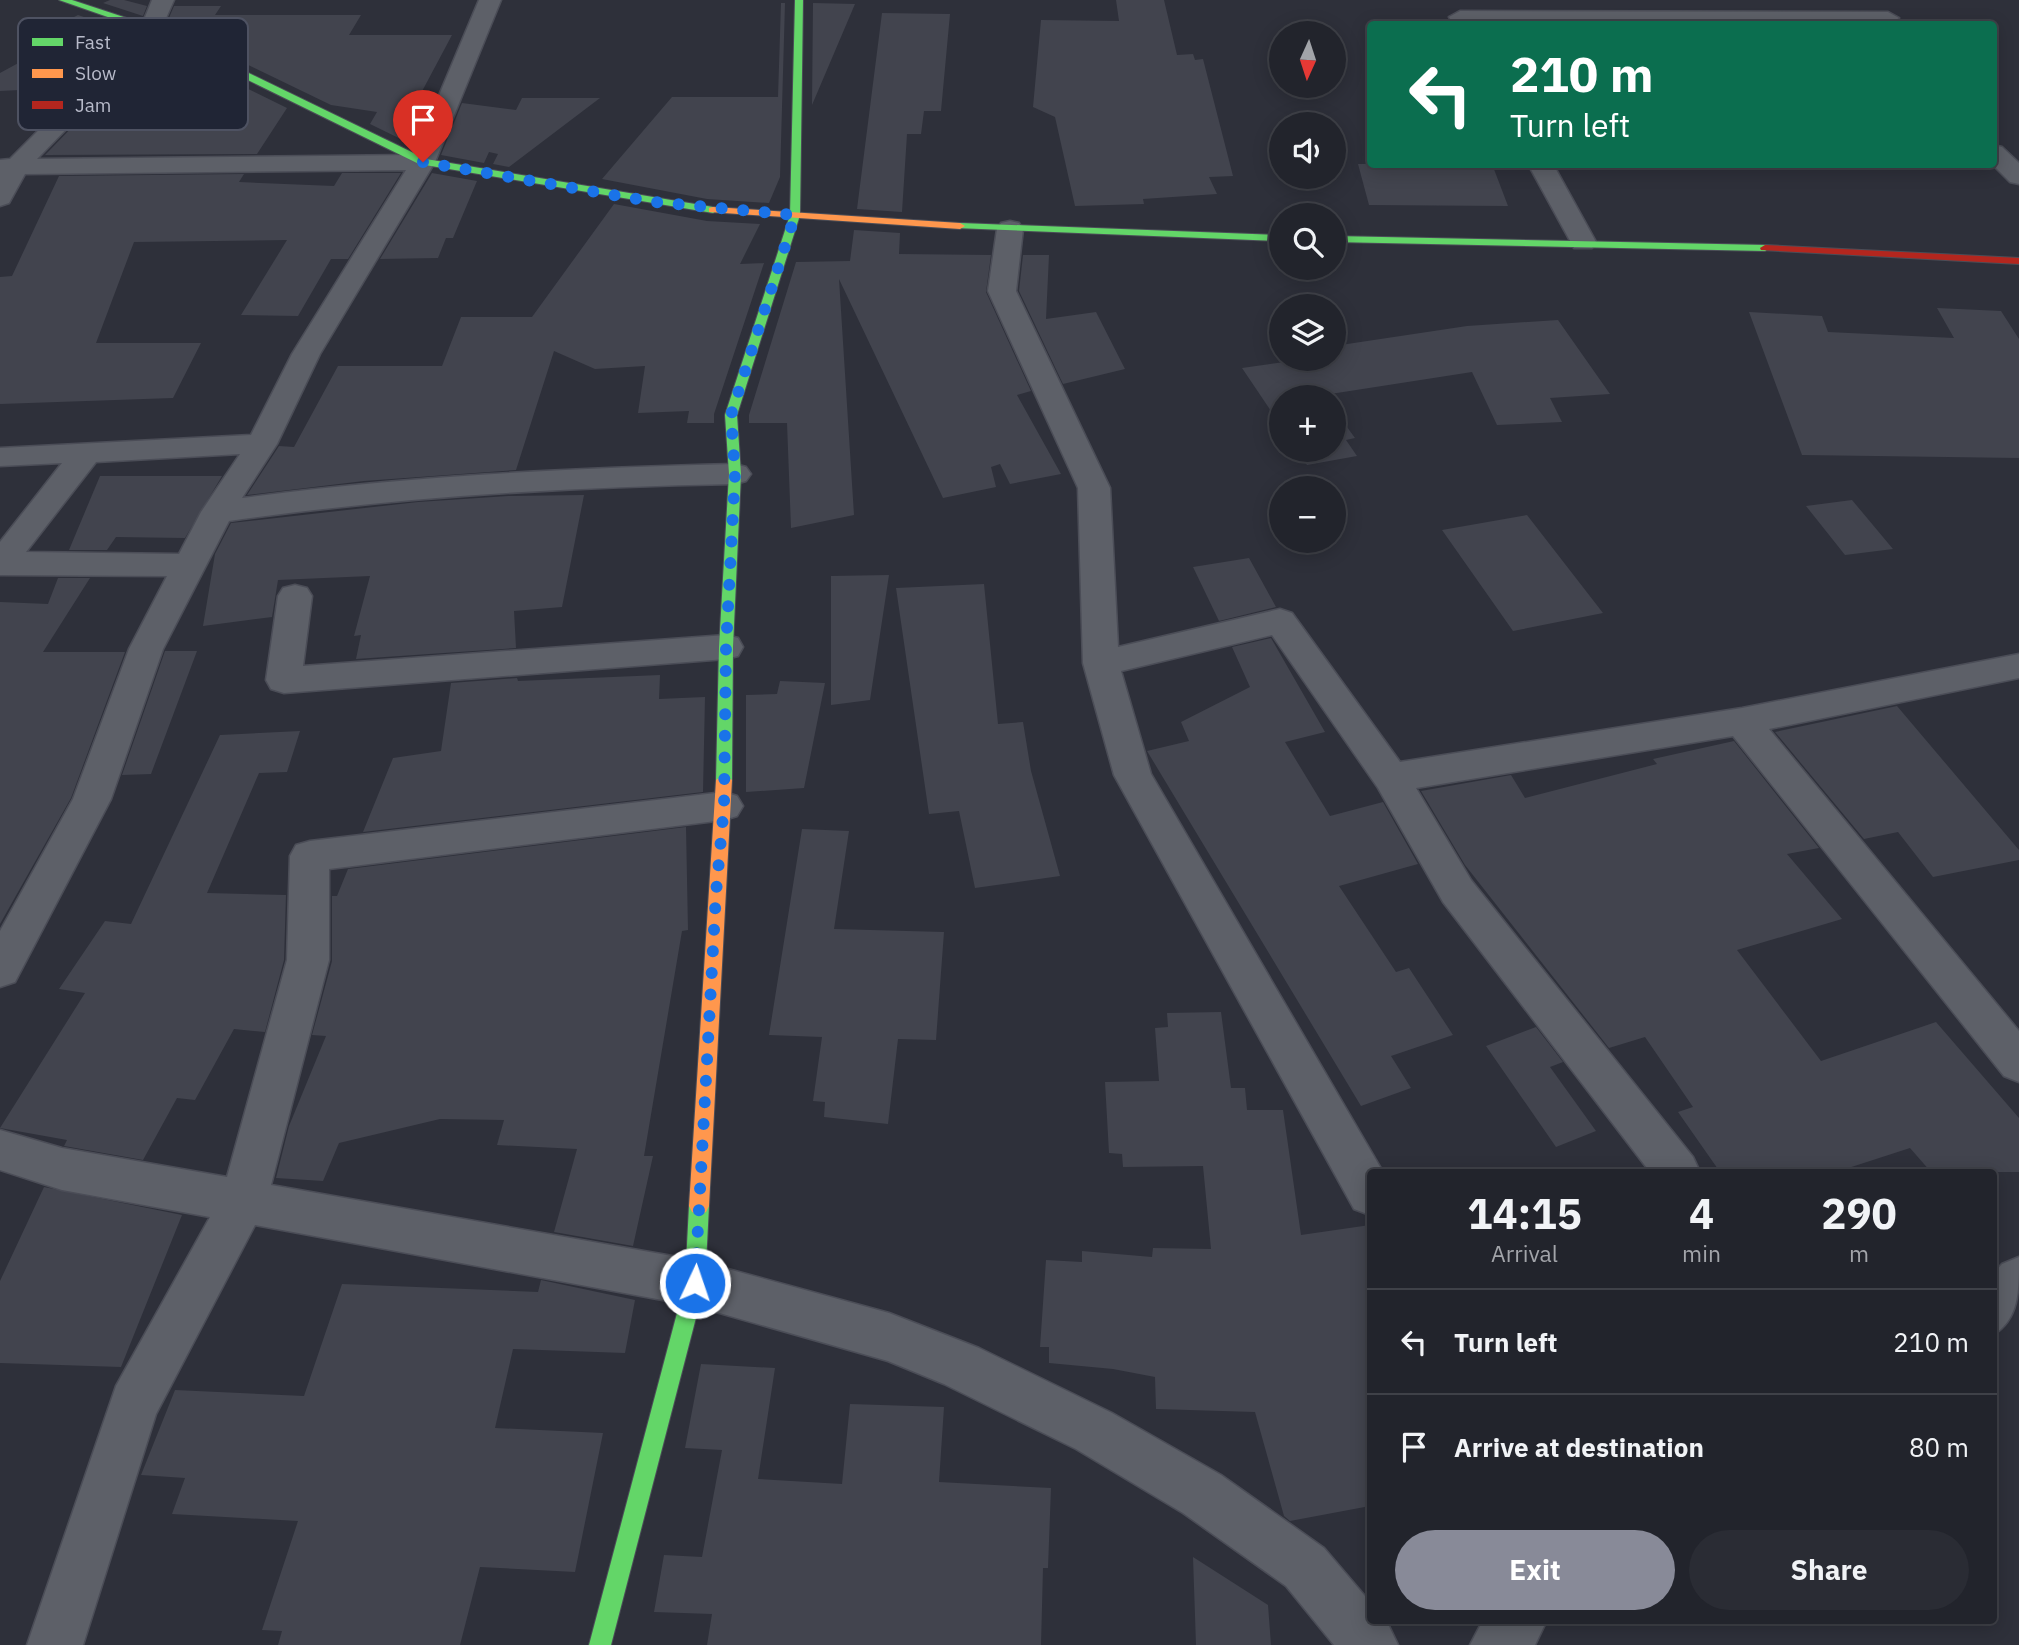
<!DOCTYPE html>
<meta charset="utf-8">
<style>
:root{--surface:#22242c;--page:#2a2c34;--text:#f1f3f6;--muted:#a2a4a9;--line:#3f4148;--accent:#888a98}
body{margin:0;font-family:"IBM Plex Sans",sans-serif;background:var(--page);color:var(--text);height:100vh;display:flex;flex-direction:column;font-size:26px;white-space:nowrap}
*{box-sizing:border-box;margin:0}
p{font-size:23px;color:var(--muted)}
.icon{flex:none;width:38px;height:38px;fill:none;stroke:currentColor;stroke-width:2;stroke-linecap:round;stroke-linejoin:round}
.map{position:relative;flex:1;overflow:hidden}
.panel{position:absolute;left:1367px;top:1169px;width:630px;height:455px;display:flex;flex-direction:column;background:var(--surface);border-radius:7px;box-shadow:0 4px 18px #0003,0 0 0 2px var(--line)}
.panel>*{flex:none}
.guide{position:absolute;left:1367px;top:21px;width:630px;height:147px;border-radius:7px;box-shadow:0 4px 18px #0003,0 0 0 2px var(--line);background:#0b6e4f;color:#fff;overflow:hidden}
.needle{width:46px;rotate:183deg}
.controls{position:absolute;left:1269px;top:21px;display:grid;gap:14px}
.controls a{display:grid;place-items:center;width:77px;height:77px;border-radius:50%;background:var(--surface);box-shadow:0 4px 18px #0003,0 0 0 2px var(--line);font-size:35px}
.pin{position:absolute;display:grid;place-items:center;width:60px;height:60px;color:#fff;margin:-72px -30px;border-radius:50% 50% 50% 0;rotate:-45deg;box-shadow:0 0 7px #0007}
.pin .icon{rotate:45deg}
.me{position:absolute;width:77px;margin:-38px;rotate:3deg;stroke-linejoin:round;filter:drop-shadow(0 0 5px #0008)}
.turn{display:flex;align-items:center;gap:24px;height:147px;padding:0 28px;font-size:32px}
.turn .icon{width:91px;height:91px;stroke-width:2.5}
.turn b{display:block;font-size:49px;line-height:60px}
.eta{display:flex;justify-content:space-evenly;align-items:center;height:119px;text-align:center}
.eta b{font-size:42px;font-weight:700;line-height:49px}
.cta{display:flex;gap:14px;margin-top:auto;padding:14px 28px}
.cta a{flex:1;height:80px;border-radius:42px;background:var(--accent);color:#fff;font-size:28px;font-weight:700;line-height:80px;text-align:center}
.cta a+a{background:var(--page);color:var(--text)}
ul{padding:0;list-style:none}
li{display:flex;align-items:center;gap:21px;height:105px;padding:0 28px;border-top:2px solid var(--line)}
li div{flex:1}
li b{display:block;font-size:26px}
li em{font-style:normal}
.map>svg:first-child{display:block}
.building{fill:#42444e}
.lines{fill:none;stroke-linecap:round;stroke-linejoin:round}
.street-casing{stroke:#4b4d57;stroke-width:3}
.fast-casing{stroke:#4b4d57;stroke-width:2}
.slow-casing{stroke:#4b4d57;stroke-width:2}
.jam-casing{stroke:#4b4d57;stroke-width:2}
.street{fill:#5d6068;fill-rule:evenodd}
.fast{fill:#63d668;fill-rule:evenodd}
.slow{fill:#ff974d;fill-rule:evenodd}
.jam{fill:#b3261e;fill-rule:evenodd}
.route{stroke:#1a73e8;stroke-width:12;stroke-dasharray:0 21.6}
.key{fill:#202535;stroke:#4e5262;stroke-width:2}
.key-label{font-size:19px;fill:#b8bbca}
</style>
<div class="map">
<svg width="2019" height="1645" viewBox="0 0 2019 1645">
<rect width="100%" height="100%" fill="#2e303a"/>
<!-- building -->
<path class="building" d="M110,0H124L147,6L143,16L103,3Z
M1116,0H1164L1177,55L1193,54L1195,60L1203,59L1233,176L1209,177L1217,194L1143,199L1144,204L1075,206L1055,117L1033,107L1041,20L1119,21Z
M781,3H785L780,177L769,203L707,199L602,179L672,97H778Z
M813,3L855,4L812,105Z
M174,6H221L215,15H361L349,35H452L419,97L435,99L415,146L370,124L377,112L331,105L166,25Z
M882,13L950,14L941,111H924L921,134H907L902,212L857,209Z
M78,15L131,33L78,87L0,91V73L57,42L35,37Z
M154,43L287,108L257,154L45,155Z
M522,98H600L509,167L493,164L498,154L489,152L484,163L441,155L462,103L516,110Z
M1358,164H1492L1508,206L1369,205Z
M342,173H401L348,259H331L298,316L241,315L287,240L134,242L96,343H201L173,398L0,404V277L12,276L59,176L244,174L239,182L334,186Z
M432,173L477,181L453,238H446L438,258L380,259Z
M614,204L707,221L760,224L740,264L764,263L714,414V423H687L689,411L638,413L645,366L595,369L554,351L516,470L364,481L247,495L279,446L294,447L338,366H442L461,317H532Z
M854,230L900,233L899,254L991,255L986,292L1031,391L1017,395L1061,474L1010,484L1000,464L991,467L996,487L943,498L839,279L854,515L791,528L787,423H749V415L796,262L850,261Z
M1023,255H1049L1046,319L1096,312L1125,369L1063,384L1019,291Z
M1937,308L2001,311L2019,339V458L1802,455L1749,312L1822,316L1828,332L1954,338Z
M1558,320L1610,394L1550,398L1562,422L1497,425L1472,372L1324,395L1325,397H1281V426L1242,368L1284,362L1282,359H1334V346L1467,326Z
M1334,409L1355,438L1346,440L1357,456L1307,465L1297,450H1334Z
M100,476H222L185,538L116,537L107,550H69Z
M584,495L562,607L514,611L516,648L356,659L361,635L354,636L370,576L278,580L272,617L203,626L215,554L231,523L418,502L508,496Z
M1852,500L1893,549L1845,555L1806,506Z
M1527,515L1603,613L1513,631L1442,530Z
M1249,558L1276,607L1219,621L1193,567Z
M889,575L870,700L831,705V576Z
M58,578H90L43,652H125L71,798L0,924V602L48,604Z
M984,584L998,724L1023,722L1031,771L1060,876L975,888L959,811L929,814L896,588Z
M1271,638L1325,732L1285,742L1330,816L1383,802L1418,864L1339,886L1396,972L1409,968L1453,1035L1391,1056L1411,1088L1361,1106L1147,751L1189,741L1181,722L1250,687L1232,647Z
M165,651H197L151,774L122,775Z
M660,675L659,699L705,697L703,792L363,832L393,758L441,751L451,683L517,678L518,681Z
M780,681L825,683L804,788L746,792V695L777,694Z
M1897,706L2019,850V860L1933,877L1898,832L1864,839L1775,732Z
M300,731L287,772L259,773L207,893L286,895L284,960L265,1032L234,1029L195,1100L177,1098L143,1160L64,1146L67,1140L0,1128L85,993L59,989L105,921L131,924L220,735Z
M1734,741L1819,848L1787,854L1842,919L1737,950L1821,1061L1936,1022L2019,1118V1172H1931L1910,1148L1836,1172H1720L1678,1112L1693,1107L1645,1037L1609,1048L1465,865L1421,791L1511,775L1525,798L1657,764L1653,759Z
M686,827L688,930L682,931L644,1156H653L633,1246L554,1232L577,1149L497,1145L504,1120L440,1119L339,1143L323,1181L276,1178L289,1126L326,1036L312,1035L332,961V896H337L348,869Z
M802,829L849,831L834,929L944,932L936,1040L898,1039L888,1124L824,1117L825,1102L813,1101L822,1037L769,1035Z
M1221,1012L1231,1088H1245L1247,1110H1283L1301,1235L1370,1225V1506L1290,1521L1284,1516L1255,1412L1156,1409L1155,1377L1113,1369L1049,1363V1347H1040L1046,1260L1082,1262V1251L1152,1257L1153,1248L1211,1249L1203,1166L1123,1167L1122,1154L1109,1153L1105,1082L1159,1081L1155,1028L1168,1027L1167,1013Z
M1536,1027L1563,1062L1550,1067L1596,1131L1556,1147L1486,1046Z
M44,1187L182,1215L121,1367L0,1363V1281Z
M541,1280L635,1300L625,1353L513,1349L495,1428L603,1433L575,1572L480,1567L460,1645H278L282,1631L262,1630L298,1521L172,1514L185,1478L141,1475L175,1390L304,1396L342,1284L538,1292Z
M701,1364L775,1368L758,1479L842,1484L850,1404L944,1407L939,1482L1051,1488L1048,1568H1043L1041,1645H707L712,1614L654,1612L664,1555L702,1557L722,1450L685,1448Z
M1193,1557L1268,1605L1271,1645H1196Z"/>
<g class="lines">
<defs>
<path id="street" d="M152,0H174L159,34L37,159L414,155L479,0H501L435,162L320,354L277,444L242,498C405,476 570,468 735,464L746,467L751,474L746,481L735,484C565,487 397,497 229,521L163,649L111,799L15,982L0,987V931L73,799L129,649L167,576L0,575V542L62,463L0,466V448L251,435L292,354L406,170L25,174L9,203L0,206V160L10,159L141,27ZM240,454L201,512L179,554L26,552L96,462Z
M1460,11L1888,12L1899,18L1888,24L1452,22L1449,17Z
M1993,145L2002,147L2019,163V184L2010,182L1992,164Z
M1528,164H1553L1596,242L1592,248H1574Z
M1010,221L1019,223L1023,229L1016,291L1110,488L1118,647L1280,609L1292,613L1400,762L1742,708L2019,654V678L1769,729L2019,1031V1082L2004,1076L1733,736L1416,788L1471,880L1693,1157L1700,1172H1650L1443,902L1378,788L1272,635L1121,671L1151,774L1383,1172H1370V1215L1354,1209L1114,775L1083,663L1078,488L988,291L997,229L1001,223Z
M295,585L307,588L312,596L303,666L726,635L738,638L743,647L738,656L726,659L284,693L271,689L266,680L278,596L283,588Z
M724,792L737,796L743,806L737,816L724,820L329,869V960L271,1185L695,1260L889,1313L979,1348L1112,1413L1221,1475L1324,1548L1370,1602V1620H1386L1398,1645H1334L1286,1586L1183,1513L1076,1449L944,1384L888,1361L695,1306L255,1225L156,1414L83,1645H27L116,1386L210,1217L62,1190L0,1170V1130L62,1148L227,1177L287,960L290,856L296,845L310,841Z
M2019,1257C2019,1292 2019,1319 1993,1335V1274L2002,1264Z
M1483,1620H1547L1535,1645H1470Z"/>
<path id="fast" d="M59,0H72L154,27L426,159L713,207L718,210L713,213L419,164L148,31Z
M795,0H803L800,215L737,415L741,474L733,647L732,780L724,786L716,780L719,647L729,474L725,415L790,215Z
M960,223L1281,235V241L956,228L955,226Z
M1334,236L1765,245L1770,248L1765,251L1334,242Z
M699,1197L706,1200L709,1206L705,1283L611,1645H589L685,1283L689,1206L692,1200Z"/>
<path id="slow" d="M713,207L960,223L965,226L960,229L709,212V208Z
M724,774L732,780L709,1206L706,1212L699,1215L692,1212L689,1206L716,780Z"/>
<path id="jam" d="M1765,245L2019,258V264L1761,250L1760,248Z"/>
</defs>
<!-- street casing -->
<use href="#street" class="street-casing"/>
<!-- fast casing -->
<use href="#fast" class="fast-casing"/>
<!-- slow casing -->
<use href="#slow" class="slow-casing"/>
<!-- jam casing -->
<use href="#jam" class="jam-casing"/>
<!-- street -->
<use href="#street" class="street"/>
<!-- fast -->
<use href="#fast" class="fast"/>
<!-- slow -->
<use href="#slow" class="slow"/>
<!-- jam -->
<use href="#jam" class="jam"/>
</g>
<g class="lines">
<!-- route -->
<path class="route" d="M423,162L654,202L795,215L731,415L735,474L726,647L724,806L716,893L695,1283"/>
</g>
<!-- legend -->
<rect x="18" y="18" width="230" height="112" rx="10" class="key"/>
<rect x="32" y="38" width="31" height="8" fill="#63d668"/>
<rect x="32" y="69" width="31" height="9" fill="#ff974d"/>
<rect x="32" y="101" width="31" height="8" fill="#b3261e"/>
<g class="key-label">
<text x="75" y="49">Fast</text>
<text x="75" y="80">Slow</text>
<text x="75" y="112">Jam</text>
</g>
</svg>
<div class="controls">
<a><svg class="needle" viewBox="-14 -14 28 28"><path d="M0-13l5 13h-10z" fill="#e53935"/><path d="M0 13l5-13h-10z" fill="#a2a4a9"/></svg></a>
<a><svg class="icon" aria-label="sound" viewBox="0 0 24 24"><path d="M4 9h4l5-4v14l-5-4H4zM17 9q2 3 0 6"/></svg></a>
<a><svg class="icon" aria-label="search" viewBox="0 0 24 24"><circle cx="10" cy="10" r="6"/><path d="M15 15l6 6"/></svg></a>
<a><svg class="icon" aria-label="layers" viewBox="0 0 24 24"><path d="M12 4l9 5-9 5-9-5zM3 14l9 5 9-5"/></svg></a>
<a>+</a>
<a>−</a>
</div>
<div class="pin" style="left:423px;top:162px;background:#d93025"><svg class="icon" aria-label="arrive" viewBox="0 0 24 24"><path d="M6 21V4h12l-3 4 3 4H6"/></svg></div>
<svg class="me" style="left:695px;top:1283px" viewBox="-20 -20 40 40"><circle r="17" fill="#1a73e8" stroke="#fff" stroke-width="3"/><path d="M0-11L8 9 0 5-8 9z" fill="#fff"/></svg>
<div class="guide">
<div class="turn"><svg class="icon" aria-label="left" viewBox="0 0 24 24"><path d="M17 20v-9H6M10 6l-5 5 5 5"/></svg><div><b>210 m</b>Turn left</div></div>
</div>
<section class="panel">
<div class="eta">
<div><b>14:15</b><p>Arrival</p></div>
<div><b>4</b><p>min</p></div>
<div><b>290</b><p>m</p></div>
</div>
<ul>
<li><svg class="icon" aria-label="left" viewBox="0 0 24 24"><path d="M17 20v-9H6M10 6l-5 5 5 5"/></svg><div><b>Turn left</b></div><em>210 m</em></li>
<li><svg class="icon" aria-label="arrive" viewBox="0 0 24 24"><path d="M6 21V4h12l-3 4 3 4H6"/></svg><div><b>Arrive at destination</b></div><em>80 m</em></li>
</ul>
<div class="cta"><a>Exit</a><a>Share</a></div>
</section>
</div>
